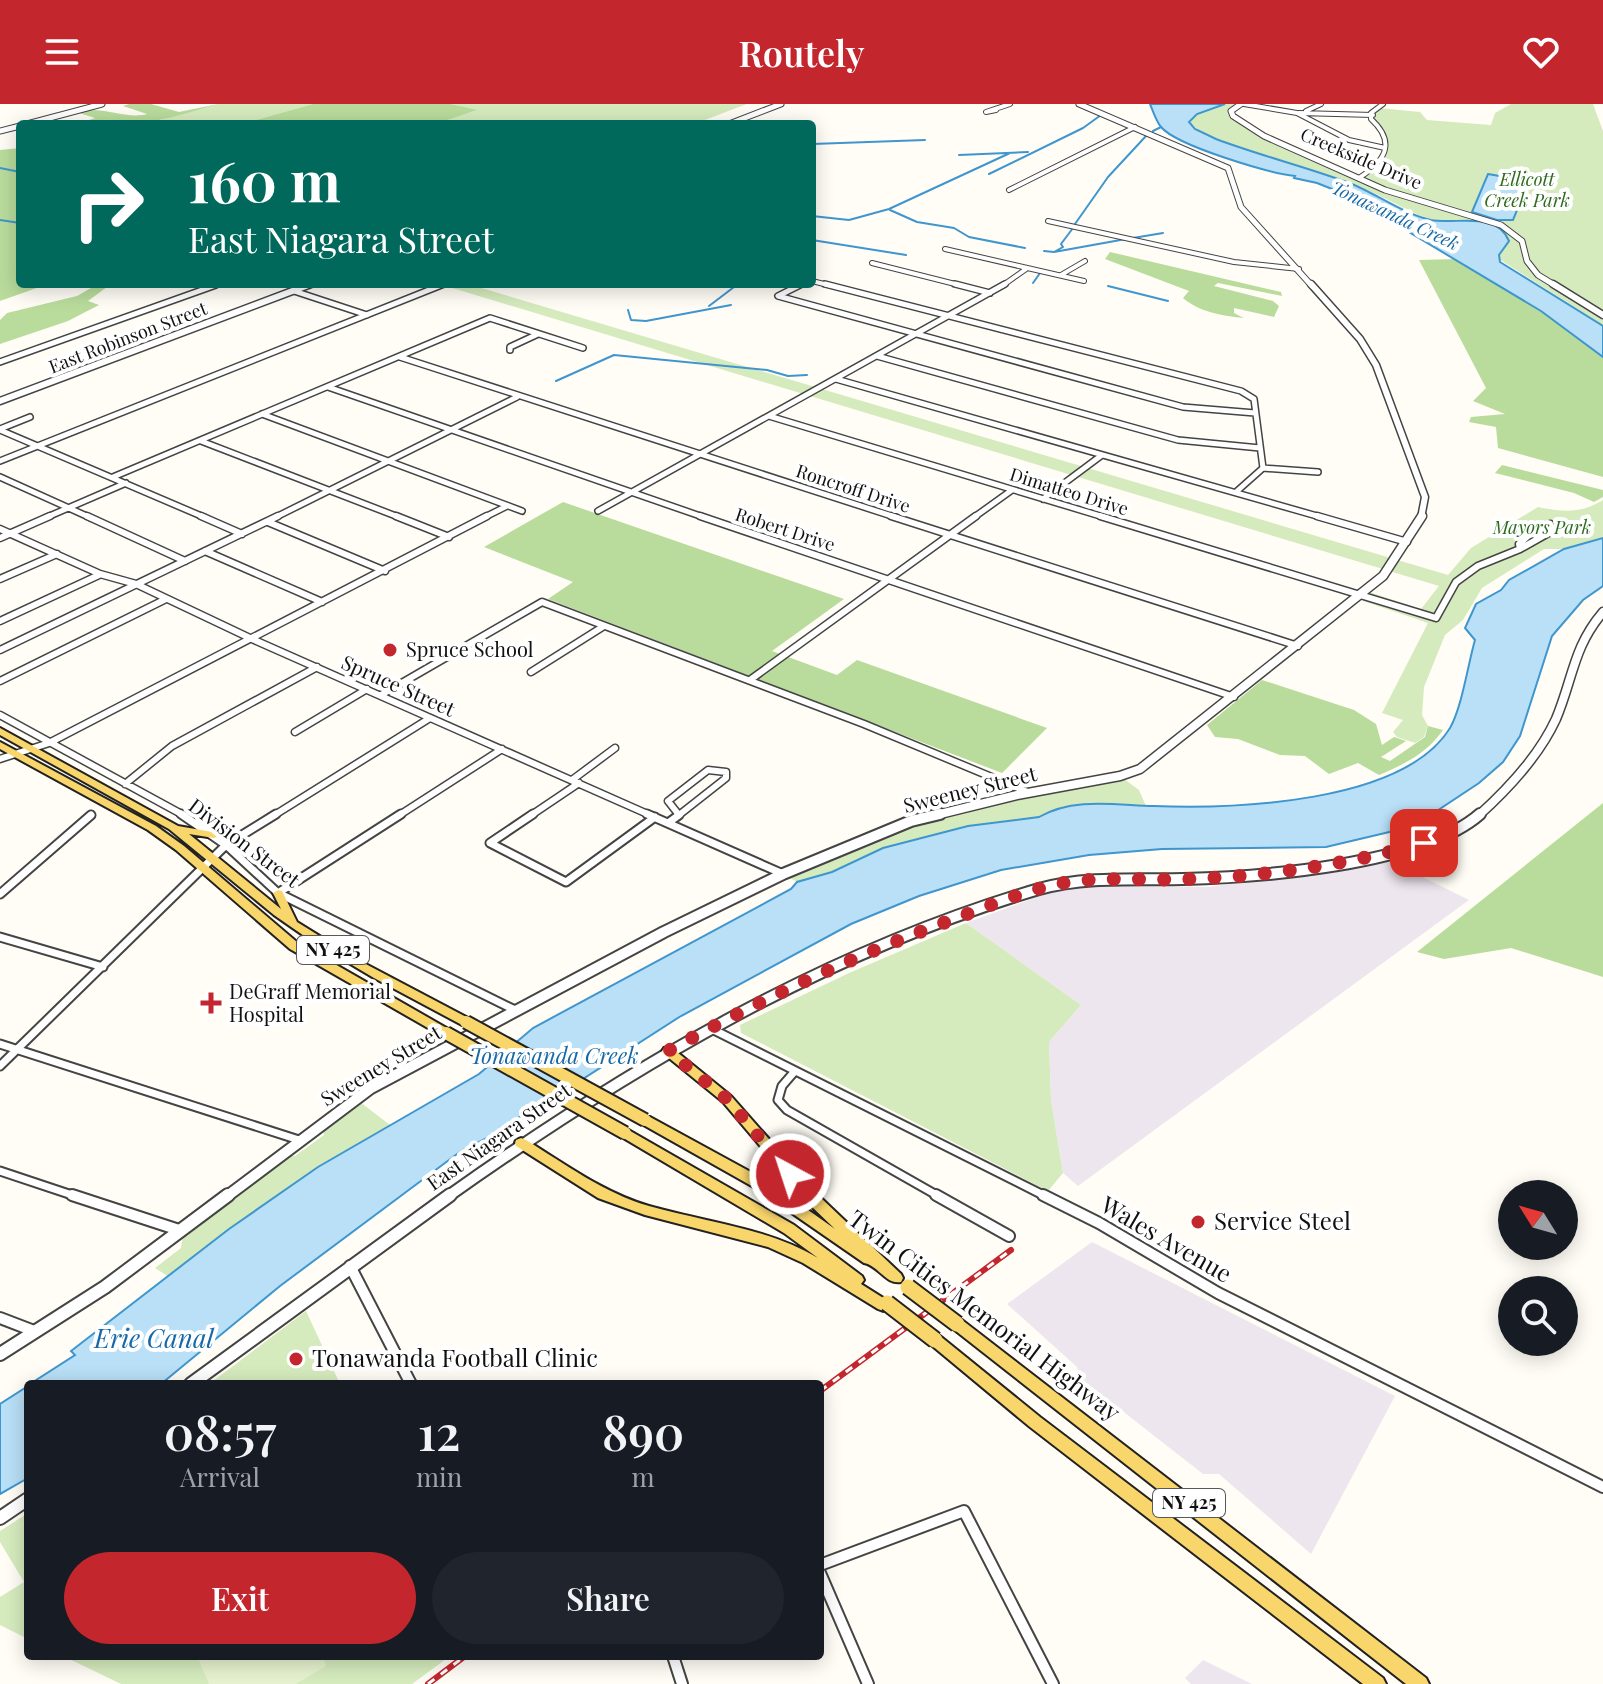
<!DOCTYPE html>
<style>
:root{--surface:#171b24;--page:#20242c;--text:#f1f3f6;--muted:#9ea1a6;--accent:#c4262e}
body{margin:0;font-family:"Playfair Display",serif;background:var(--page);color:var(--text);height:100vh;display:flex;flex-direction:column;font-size:30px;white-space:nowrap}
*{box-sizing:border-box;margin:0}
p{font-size:26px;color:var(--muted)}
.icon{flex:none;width:44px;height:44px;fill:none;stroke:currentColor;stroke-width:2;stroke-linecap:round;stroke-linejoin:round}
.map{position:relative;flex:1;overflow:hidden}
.drawer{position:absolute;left:24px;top:1276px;width:800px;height:280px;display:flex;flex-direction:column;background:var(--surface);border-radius:8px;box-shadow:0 4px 20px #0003}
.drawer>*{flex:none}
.banner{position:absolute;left:16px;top:16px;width:800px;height:168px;border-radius:8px;box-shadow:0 4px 20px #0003;background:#00695c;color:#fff;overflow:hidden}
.needle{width:52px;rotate:307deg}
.controls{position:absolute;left:1498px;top:1076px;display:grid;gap:16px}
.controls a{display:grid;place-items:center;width:80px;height:80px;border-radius:50%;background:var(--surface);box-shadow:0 4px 20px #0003;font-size:40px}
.pin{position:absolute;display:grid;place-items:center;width:68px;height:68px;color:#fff;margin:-34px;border-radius:16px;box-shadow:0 4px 12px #0006}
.me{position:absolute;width:88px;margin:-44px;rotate:320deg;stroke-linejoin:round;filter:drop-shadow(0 0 6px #0008)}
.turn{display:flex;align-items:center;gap:28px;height:168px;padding:0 40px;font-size:36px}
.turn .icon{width:104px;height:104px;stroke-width:2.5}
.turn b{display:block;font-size:56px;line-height:68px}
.eta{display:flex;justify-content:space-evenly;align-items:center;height:136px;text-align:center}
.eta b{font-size:48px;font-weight:600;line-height:56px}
.cta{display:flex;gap:16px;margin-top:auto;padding:16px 40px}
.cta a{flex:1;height:92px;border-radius:48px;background:var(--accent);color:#fff;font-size:32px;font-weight:600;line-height:92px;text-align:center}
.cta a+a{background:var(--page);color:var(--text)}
header{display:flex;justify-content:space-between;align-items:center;height:104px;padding:0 40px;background:var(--accent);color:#fff;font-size:36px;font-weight:600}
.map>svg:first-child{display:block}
.industrial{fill:#eee6ef}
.green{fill:#d5ebbd}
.forest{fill:#b9dc9c}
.pitch{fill:#e6f2cf}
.water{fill:#b9e0f7;stroke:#3f96cf;stroke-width:2}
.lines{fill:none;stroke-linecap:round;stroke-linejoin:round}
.stream{stroke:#3f96cf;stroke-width:2}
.minor-far4-casing{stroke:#444;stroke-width:6}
.minor-far3-casing{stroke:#444;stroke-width:8}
.minor-far2-casing{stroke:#444;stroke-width:9}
.minor-far1-casing{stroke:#444;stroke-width:11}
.minor-casing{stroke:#444;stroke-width:14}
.tertiary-far4-casing{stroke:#444;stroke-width:7}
.tertiary-far3-casing{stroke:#444;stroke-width:9}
.tertiary-far2-casing{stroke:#444;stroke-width:11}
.tertiary-far1-casing{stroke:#444;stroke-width:14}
.tertiary-casing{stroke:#444;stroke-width:16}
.primary-casing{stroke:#222;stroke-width:4}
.minor-far4{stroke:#fff;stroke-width:4}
.minor-far3{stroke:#fff;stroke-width:5}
.minor-far2{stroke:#fff;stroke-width:6}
.minor-far1{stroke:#fff;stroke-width:7}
.minor{stroke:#fff;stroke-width:10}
.tertiary-far4{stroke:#fff;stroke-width:5}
.tertiary-far3{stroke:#fff;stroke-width:6}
.tertiary-far2{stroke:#fff;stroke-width:8}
.tertiary-far1{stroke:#fff;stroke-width:10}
.tertiary{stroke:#fff;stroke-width:12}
.primary{fill:#f9d66b;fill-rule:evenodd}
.rail-casing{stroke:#c4262e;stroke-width:6}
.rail{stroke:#fff;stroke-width:3;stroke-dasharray:8;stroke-linecap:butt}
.primary-bridge-far1-casing{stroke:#222;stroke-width:16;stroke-linecap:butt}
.primary-bridge-casing{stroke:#222;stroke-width:19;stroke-linecap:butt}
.primary-bridge-far1{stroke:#f9d66b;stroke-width:12}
.primary-bridge{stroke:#f9d66b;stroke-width:15}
.route{stroke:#c4262e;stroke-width:14;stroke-dasharray:0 25.2}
.poi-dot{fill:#c4262e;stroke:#fff;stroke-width:3}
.labels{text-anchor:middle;stroke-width:8;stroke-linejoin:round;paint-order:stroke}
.far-street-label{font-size:18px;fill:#111;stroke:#fff}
.far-park-label{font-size:18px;font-style:italic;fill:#2f6b1f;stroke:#fff}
.far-water-label{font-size:18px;font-style:italic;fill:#1768a6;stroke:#fff}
.shield{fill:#fff;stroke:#585858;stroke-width:2}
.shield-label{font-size:18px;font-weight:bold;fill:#111}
.poi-label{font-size:20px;fill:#111;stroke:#fff;text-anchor:start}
.street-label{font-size:20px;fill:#111;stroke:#fff}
.water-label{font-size:22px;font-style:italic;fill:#1768a6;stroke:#fff}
.near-poi-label{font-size:24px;fill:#111;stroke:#fff;text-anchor:start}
.near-street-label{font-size:24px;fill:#111;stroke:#fff}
.near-water-label{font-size:26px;font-style:italic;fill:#1768a6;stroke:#fff}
</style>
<header><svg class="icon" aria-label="menu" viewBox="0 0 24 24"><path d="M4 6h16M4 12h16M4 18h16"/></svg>Routely<svg class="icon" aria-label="heart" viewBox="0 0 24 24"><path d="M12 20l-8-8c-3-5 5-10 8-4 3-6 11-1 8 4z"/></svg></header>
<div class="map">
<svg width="1603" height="1580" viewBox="0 0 1603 1580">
<rect width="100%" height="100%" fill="#fffdf5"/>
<!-- industrial -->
<path class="industrial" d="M1392,758L1469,796L1078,1082L1063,1069L1051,996L1049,938L1081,901L966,819L1070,781L1208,783Z
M1092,1138L1395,1292L1311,1450L1219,1370H1203L1079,1273L1077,1263L1007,1200Z
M1203,1556L1252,1580H1191L1185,1574Z"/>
<!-- green -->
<path class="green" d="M218,0H313L242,20H146Z
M452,0H747L694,20H426L475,7Z
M1225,0H1242L1231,7L1248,24L1359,74L1378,62L1387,37L1384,27L1371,15L1379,4L1420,8L1427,16L1491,21L1495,9L1511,0H1593L1603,27V221L1439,117C1413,112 1394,97 1371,88C1354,81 1337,74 1319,68C1286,58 1210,43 1189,17L1197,10Z
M439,180H468L1448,471L1471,444L1538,403C1563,408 1580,410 1603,396V434L1564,445H1544L1482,484L1463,516L1445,531L1424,583L1422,611L1428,622L1424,633L1415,639L1397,633L1393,628L1403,616L1382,609L1428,519L1363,497L1372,489L1421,505L1439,482Z
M1120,672L1139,686L1146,702C1112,699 1070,694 1040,713L968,722L883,744L832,768L797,778L783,770L911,717Z
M966,819L1081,901L1049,938L1051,996L1063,1069L1048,1087L741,929L740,921L849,869Z
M360,998L390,1021L318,1063L229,1125L169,1173L155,1164L181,1144L183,1132L288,1051L295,1052L324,1031L323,1026Z
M306,1207L340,1280H209Z
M28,1409V1535L0,1521V1493L24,1478L0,1438V1427Z
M63,1552H450L412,1580H121Z"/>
<!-- forest -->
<path class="forest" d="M129,0H151L179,8L218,0C175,12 131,29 86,17L95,14L76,8C102,1 126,16 147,10L123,2Z
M313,0H451L477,6L435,20H242Z
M20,44V180H48L0,197V46Z
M1110,148L1281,188L1282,192L1218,179L1214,182L1273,197L1279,202L1274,213L1234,204V209L1244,214C1223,212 1199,208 1183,194L1189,187L1105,155Z
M1456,155L1541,207L1603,253V373L1498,344L1496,323L1469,318L1471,313L1505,310L1473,297L1486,284L1419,156Z
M98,180H111L88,197L99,201L68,217L0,240V216L7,209L77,192Z
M1502,361L1603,386V393L1594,398L1574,389L1495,369Z
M563,398L844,495L772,547L837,571L857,556L1047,624L1002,669L548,495L573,478L484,443Z
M1262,576L1354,606L1376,620L1382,641L1394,633L1406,637L1381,653L1390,657L1425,633L1428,622L1443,626C1427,649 1405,660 1379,671L1358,659L1329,670L1305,652L1280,651L1238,635L1215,633L1207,621Z
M1603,699V873L1511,844L1444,855L1417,848Z"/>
<!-- pitch -->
<path class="pitch" d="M197,1552H323L326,1562L296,1580H209Z"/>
<!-- water -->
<path class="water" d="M1150,0H1225L1197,10L1189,18L1195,25L1216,35C1261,52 1307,63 1352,80C1378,91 1404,110 1431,116C1457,121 1496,106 1509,137L1499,151L1500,158L1603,222V253L1541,207L1347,91L1317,79L1294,74L1295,72C1269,69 1177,42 1161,23C1156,17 1153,7 1150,0Z
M1488,70L1529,77L1513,116H1497L1472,108Z
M1603,434V482L1583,496L1552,532L1520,632L1503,658L1479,679L1423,716L1402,725L1326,743L1162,745L1089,751L1001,766L919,792L851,820L681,912L547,998L536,1001L499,1028L461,1047L280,1182L161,1280H30L75,1251L71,1247L229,1125L318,1063L479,970L533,924L791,785L797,778L832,768L883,744L968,722L1039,713C1073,693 1116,701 1153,702C1233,705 1403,700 1450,624C1462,603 1468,560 1475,536L1465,524L1476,500L1501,486L1509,476L1564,445Z
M28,1282V1374L0,1390V1300Z"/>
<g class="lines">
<!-- stream -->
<path class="stream" d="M1153,27L1161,23
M812,40L925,36
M959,51L1028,48
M0,64L20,68
M989,70L1083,24L1101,11
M890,106L917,118L954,124L969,133L1025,144
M812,112L849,116L889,105L1010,49
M0,116L20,119
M1075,120L1108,73L1146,32
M1073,124L1061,140L1063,143L1054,148L1126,135
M1133,134L1163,129
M812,136L906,151
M1044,147L1054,148
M1033,179L1040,169
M1108,182L1168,197
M709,202L738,180
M628,206L631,216L646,217L731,201
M556,277L614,251L767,266L788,272L807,271"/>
<defs>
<path id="minor-far4" d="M1244,0L1297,9L1349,36L1385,44
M996,6L986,8L1010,0
M1306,7L1321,0
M1299,9L1373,11
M1359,74C1385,57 1397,39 1371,15V9L1383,0
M1009,86L1135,23
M1048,117L1234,158L1299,165
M945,145L1084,177
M872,159L963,182
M1061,171L1085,157
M812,177L832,182
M213,182L216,181
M439,182L445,180
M798,182L802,180
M1002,182L1026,165"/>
<path id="minor-far3" d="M802,180L778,192L1183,303L1255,309
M825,180L1241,287L1254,295L1263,364L1236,388
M955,180L990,189
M294,187L367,211
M510,246V243L538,230
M877,252L1178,336L1260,344
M400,253L898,414
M0,258L216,181
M836,275L1324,414
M328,283L706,414
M262,310L522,407
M769,312L1107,414
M0,325L30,313
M0,326L206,414
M201,337L401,414
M0,357L444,180
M1263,364L1318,368
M0,373L91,414
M113,373L490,214L583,244
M1043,395L1102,351
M598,407L1005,180
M45,414L126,379
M274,414L517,293
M483,414L507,402
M973,414L1012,386"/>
<path id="minor-far2" d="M87,412L185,457
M201,412L242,430
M396,412L449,433
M700,412L1234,593
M891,412L1298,542
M1100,412L1436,514L1456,478L1478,462L1520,445
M1317,412L1407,438
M268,418L385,467
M1550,420L1552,427L1520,445L1519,440L1538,423Z
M0,425L100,470L136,480L252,535L652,712
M0,434L50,412
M205,447L322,498
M0,475L57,450
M0,517L99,471
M0,546L278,412
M531,568L604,522
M750,576L976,412
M0,577L166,495
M381,591L542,498L864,620L1030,689
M0,611L185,712
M295,628L367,585
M0,655L49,639L487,412
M708,666L726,668V674L679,711L668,697Z
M572,676L615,644
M125,680L172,642L317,563
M273,712L430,614
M398,712L502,645
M530,712L579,679"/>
<path id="minor-far1" d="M181,710L226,741L278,789L515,906
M533,710L490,739L566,778L655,713
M647,710L783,770
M668,719L679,711
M278,789L401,710
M0,790L91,711
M0,833L103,863
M712,925L1047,1093
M0,940L299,1036
M0,962L226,741L276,710
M795,967L782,982L778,996L787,1006L940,1093
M0,1067L78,1093"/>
<path id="minor" d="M72,1091L179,1126
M936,1091L1009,1132
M1043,1091L1099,1119L1218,1189L1603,1383
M350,1162L411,1280
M0,1214L34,1227
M820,1461L964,1407L1053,1580
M820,1469L868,1580
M673,1552L682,1580"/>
<path id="tertiary-far4" d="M1079,0L1228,64L1241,103L1312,182
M1241,0L1231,7L1233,12L1264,32L1385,86L1501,121L1522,137L1527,157L1538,171L1556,182
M27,20L102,0
M729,20L781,0
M0,27L20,22
M306,182L312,180"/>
<path id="tertiary-far3" d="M1311,180L1360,235L1376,261L1425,393L1421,414
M1553,180L1603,211
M0,297L311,180"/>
<path id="tertiary-far2" d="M932,712L1017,691L1120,672L1140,665L1383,472L1422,412
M1478,712C1508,685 1539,652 1556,615C1573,575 1573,543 1603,508"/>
<path id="tertiary-far1" d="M226,1093L371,984L664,828L783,770L911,717L940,710
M447,1093C629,964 824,848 1039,785C1086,772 1136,776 1183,775C1261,773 1422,761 1480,710"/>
<path id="tertiary" d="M0,1250L105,1183L228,1091
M191,1280L450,1091
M0,1414L28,1395"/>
<path id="primary" d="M0,624L178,722L218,729L219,731L214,734L189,730L281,805L273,789L278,786L282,787L297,818L360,857L470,915L472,918L470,921H462L374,874L310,836L274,811L169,725L0,631Z
M0,638L156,722L184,742L298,839L450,926L452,929L450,932H442L290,845L176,746L148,726L0,645Z
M668,943L672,944L731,992L821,1094L901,1170L903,1174L901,1178C886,1181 879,1162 864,1159L757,1085L640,1019L639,1016L640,1013H650L767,1077L835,1125L811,1102L723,998L664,950L662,947L664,944Z
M625,1024L794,1121L862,1172L864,1176L861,1180L888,1197L890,1201L888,1205L883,1207L878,1205L803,1159L768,1143L645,1111L598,1094L516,1042L515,1039L516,1036L521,1034L526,1036C565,1060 604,1089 649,1102C705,1118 768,1124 818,1154L784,1129L620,1032L619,1029L620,1026Z
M957,1214L962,1216L1426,1574L1429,1580H1406L952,1224L950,1220L952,1216Z
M935,1230L940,1232L1040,1313L1383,1574L1386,1580H1363L1030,1323L930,1240L928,1236L930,1232Z"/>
</defs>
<!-- minor-far4 casing -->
<use href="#minor-far4" class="minor-far4-casing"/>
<!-- minor-far3 casing -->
<use href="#minor-far3" class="minor-far3-casing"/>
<!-- minor-far2 casing -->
<use href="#minor-far2" class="minor-far2-casing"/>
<!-- minor-far1 casing -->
<use href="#minor-far1" class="minor-far1-casing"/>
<!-- minor casing -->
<use href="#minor" class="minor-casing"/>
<!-- tertiary-far4 casing -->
<use href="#tertiary-far4" class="tertiary-far4-casing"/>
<!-- tertiary-far3 casing -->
<use href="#tertiary-far3" class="tertiary-far3-casing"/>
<!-- tertiary-far2 casing -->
<use href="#tertiary-far2" class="tertiary-far2-casing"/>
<!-- tertiary-far1 casing -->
<use href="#tertiary-far1" class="tertiary-far1-casing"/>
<!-- tertiary casing -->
<use href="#tertiary" class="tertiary-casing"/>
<!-- primary casing -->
<use href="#primary" class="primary-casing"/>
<!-- minor-far4 -->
<use href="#minor-far4" class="minor-far4"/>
<!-- minor-far3 -->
<use href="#minor-far3" class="minor-far3"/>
<!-- minor-far2 -->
<use href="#minor-far2" class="minor-far2"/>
<!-- minor-far1 -->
<use href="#minor-far1" class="minor-far1"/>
<!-- minor -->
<use href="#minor" class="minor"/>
<!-- tertiary-far4 -->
<use href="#tertiary-far4" class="tertiary-far4"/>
<!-- tertiary-far3 -->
<use href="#tertiary-far3" class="tertiary-far3"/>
<!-- tertiary-far2 -->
<use href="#tertiary-far2" class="tertiary-far2"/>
<!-- tertiary-far1 -->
<use href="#tertiary-far1" class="tertiary-far1"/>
<!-- tertiary -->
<use href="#tertiary" class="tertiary"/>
<!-- primary -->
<use href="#primary" class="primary"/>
<defs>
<path id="rail" d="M820,1287L1011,1146
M428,1580L465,1552"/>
</defs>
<!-- rail casing -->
<use href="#rail" class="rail-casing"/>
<!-- rail -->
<use href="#rail" class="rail"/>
<defs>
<path id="primary-bridge-far1" d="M466,918L645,1016
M446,929L625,1029"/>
<path id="primary-bridge" d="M908,1183L957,1220
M887,1199L935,1236"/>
</defs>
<!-- primary-bridge-far1 casing -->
<use href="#primary-bridge-far1" class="primary-bridge-far1-casing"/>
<!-- primary-bridge casing -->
<use href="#primary-bridge" class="primary-bridge-casing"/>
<!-- primary-bridge-far1 -->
<use href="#primary-bridge-far1" class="primary-bridge-far1"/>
<!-- primary-bridge -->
<use href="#primary-bridge" class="primary-bridge"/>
</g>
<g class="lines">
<!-- route -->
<path class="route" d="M790,1070L727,995L668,947C760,896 854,852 954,815C989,802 1026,786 1063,779C1106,772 1148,777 1191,775C1268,772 1350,760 1424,739"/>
</g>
<!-- markers -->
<g class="poi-dot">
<circle cx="390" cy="546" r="8"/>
<path d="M207 887h8v8h8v8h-8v8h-8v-8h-8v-8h8z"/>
<circle cx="1198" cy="1118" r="8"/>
<circle cx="296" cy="1255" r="8"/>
</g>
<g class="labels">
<!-- far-street labels -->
<g class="far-street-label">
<text transform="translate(1361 55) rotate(23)" y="6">Creekside Drive</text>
<text transform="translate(128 234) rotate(-21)" y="6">East Robinson Street</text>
<text transform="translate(853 385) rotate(18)" y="6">Roncroff Drive</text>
<text transform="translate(1069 388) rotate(17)" y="6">Dimatteo Drive</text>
<text transform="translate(785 426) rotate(18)" y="6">Robert Drive</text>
</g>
<!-- far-park labels -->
<g class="far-park-label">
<text x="1527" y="82">Ellicott<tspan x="1527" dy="21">Creek Park</tspan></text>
<text x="1542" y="430">Mayors Park</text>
</g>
<!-- far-water labels -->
<g class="far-water-label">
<text transform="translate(1395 112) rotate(25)" y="6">Tonawanda Creek</text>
</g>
<!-- shield labels -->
<g class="shield">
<rect x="297" y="832" width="72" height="28" rx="6"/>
<rect x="1153" y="1385" width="72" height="28" rx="6"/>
</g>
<g class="shield-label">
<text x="333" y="852">NY 425</text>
<text x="1189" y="1405">NY 425</text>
</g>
<!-- poi labels -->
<g class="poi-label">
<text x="406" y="553">Spruce School</text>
<text x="229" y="895">DeGraff Memorial<tspan x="229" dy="23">Hospital</tspan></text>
</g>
<!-- street labels -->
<g class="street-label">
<text transform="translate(398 582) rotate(24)" y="7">Spruce Street</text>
<text transform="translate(970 686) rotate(-14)" y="7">Sweeney Street</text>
<text transform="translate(244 739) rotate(37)" y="7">Division Street</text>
<text transform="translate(381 962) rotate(-31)" y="7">Sweeney Street</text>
<text transform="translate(499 1033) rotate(-35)" y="7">East Niagara Street</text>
</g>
<!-- water labels -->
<g class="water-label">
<text x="554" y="960">Tonawanda Creek</text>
</g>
<!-- near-poi labels -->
<g class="near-poi-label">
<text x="1214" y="1126">Service Steel</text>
<text x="312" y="1263">Tonawanda Football Clinic</text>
</g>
<!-- near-street labels -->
<g class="near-street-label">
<text transform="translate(1166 1136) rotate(30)" y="8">Wales Avenue</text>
<text transform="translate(984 1212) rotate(37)" y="8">Twin Cities Memorial Highway</text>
</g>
<!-- near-water labels -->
<g class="near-water-label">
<text x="154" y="1244">Erie Canal</text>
</g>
</g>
</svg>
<div class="controls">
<a><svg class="needle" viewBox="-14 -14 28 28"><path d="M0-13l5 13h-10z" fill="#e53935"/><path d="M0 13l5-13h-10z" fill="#9ea1a6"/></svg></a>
<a><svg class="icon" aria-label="search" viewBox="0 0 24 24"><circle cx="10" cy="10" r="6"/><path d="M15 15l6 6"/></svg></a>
</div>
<div class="pin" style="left:1424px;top:739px;background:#d93025"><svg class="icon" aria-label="arrive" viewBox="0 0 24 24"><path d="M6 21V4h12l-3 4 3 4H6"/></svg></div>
<svg class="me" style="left:790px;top:1070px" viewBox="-20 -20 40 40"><circle r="17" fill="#c4262e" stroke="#fff" stroke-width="3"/><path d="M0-11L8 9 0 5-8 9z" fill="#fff"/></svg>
<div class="banner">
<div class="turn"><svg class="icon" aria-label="right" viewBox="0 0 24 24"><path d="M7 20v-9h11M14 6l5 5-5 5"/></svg><div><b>160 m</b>East Niagara Street</div></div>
</div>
<section class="drawer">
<div class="eta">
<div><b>08:57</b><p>Arrival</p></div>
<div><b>12</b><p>min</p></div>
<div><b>890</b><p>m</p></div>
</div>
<div class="cta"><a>Exit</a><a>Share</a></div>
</section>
</div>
